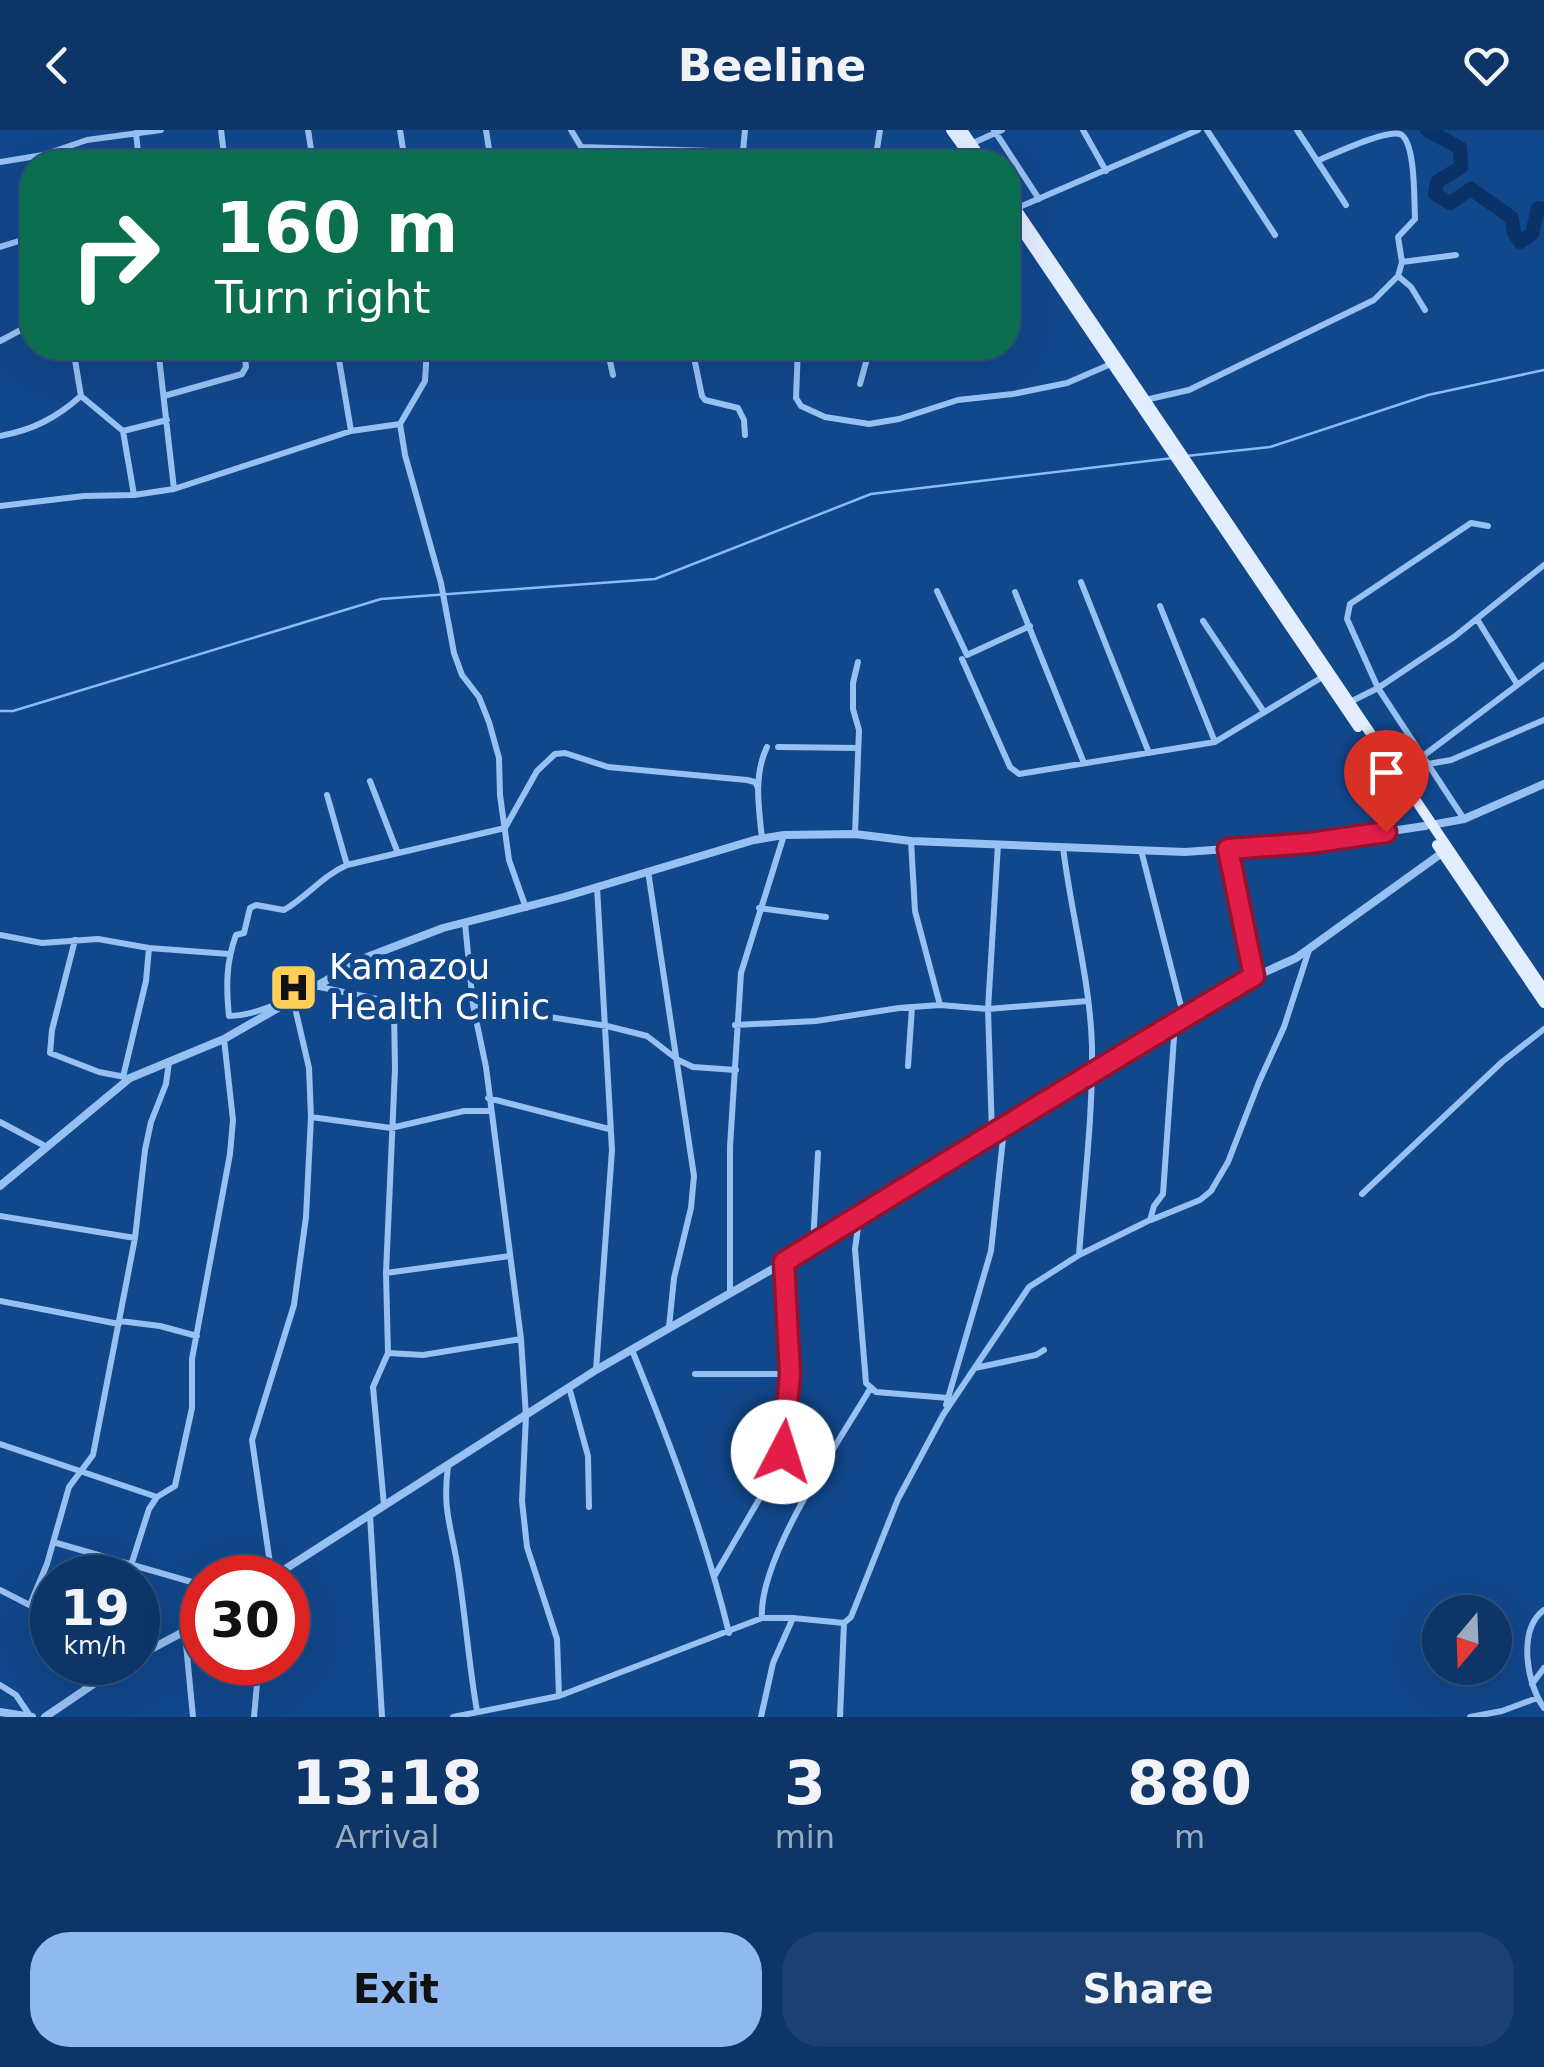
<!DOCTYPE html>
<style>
:root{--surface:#0d3568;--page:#1b4071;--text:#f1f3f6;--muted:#9aabc0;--line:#2d507c;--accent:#90b9f0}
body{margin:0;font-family:"DejaVu Sans",sans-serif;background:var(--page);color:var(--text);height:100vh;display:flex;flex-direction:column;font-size:38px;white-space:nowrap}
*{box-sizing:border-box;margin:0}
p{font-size:32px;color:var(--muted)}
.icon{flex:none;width:55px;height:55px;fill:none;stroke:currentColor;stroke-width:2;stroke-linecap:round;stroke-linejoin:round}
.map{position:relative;height:1587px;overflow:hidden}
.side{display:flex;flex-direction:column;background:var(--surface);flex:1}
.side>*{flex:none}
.banner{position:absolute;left:20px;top:20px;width:1000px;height:210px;border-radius:40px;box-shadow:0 10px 40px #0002,0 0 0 2px var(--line);background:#0b6e4f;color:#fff;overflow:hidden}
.needle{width:65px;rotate:199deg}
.fabs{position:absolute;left:1422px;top:1465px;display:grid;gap:20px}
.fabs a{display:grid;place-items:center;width:90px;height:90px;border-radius:50%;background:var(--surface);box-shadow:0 10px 40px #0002,0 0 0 2px var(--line);font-size:50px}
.speed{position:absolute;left:30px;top:1425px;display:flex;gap:20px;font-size:50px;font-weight:700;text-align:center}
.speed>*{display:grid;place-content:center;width:130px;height:130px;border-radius:50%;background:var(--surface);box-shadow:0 10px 40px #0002,0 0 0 2px var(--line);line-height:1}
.speed small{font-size:25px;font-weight:400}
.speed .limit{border:15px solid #d22;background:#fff;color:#111}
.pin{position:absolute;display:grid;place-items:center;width:85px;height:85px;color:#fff;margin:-102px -42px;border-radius:50% 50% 50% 0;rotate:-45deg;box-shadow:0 0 10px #0007}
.pin .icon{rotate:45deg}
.me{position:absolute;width:110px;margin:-55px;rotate:5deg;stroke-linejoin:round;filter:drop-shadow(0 0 8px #0008)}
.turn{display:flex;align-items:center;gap:35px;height:210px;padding:0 30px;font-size:45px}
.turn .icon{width:130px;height:130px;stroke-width:2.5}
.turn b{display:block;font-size:70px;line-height:85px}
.eta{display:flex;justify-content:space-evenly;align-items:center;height:170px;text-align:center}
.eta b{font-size:60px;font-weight:700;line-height:70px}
.action{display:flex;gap:20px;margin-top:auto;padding:20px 30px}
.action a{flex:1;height:115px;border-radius:40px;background:var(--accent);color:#111;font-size:40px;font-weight:700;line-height:115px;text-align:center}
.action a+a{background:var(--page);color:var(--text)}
header{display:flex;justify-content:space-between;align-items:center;height:130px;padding:0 30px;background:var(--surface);font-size:45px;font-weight:700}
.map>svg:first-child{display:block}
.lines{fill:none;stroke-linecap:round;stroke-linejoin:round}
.stream{stroke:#88bcf5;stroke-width:2.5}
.river{stroke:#0a3267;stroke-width:14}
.minor{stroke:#97c1f2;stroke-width:6}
.tertiary{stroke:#97c1f2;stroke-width:8}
.primary{stroke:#e2edff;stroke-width:10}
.route-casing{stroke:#92132f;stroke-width:25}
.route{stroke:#e11d48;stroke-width:18}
.labels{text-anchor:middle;stroke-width:10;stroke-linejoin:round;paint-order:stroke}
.poi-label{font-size:35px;fill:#fff;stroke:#11478b;text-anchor:start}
</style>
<header><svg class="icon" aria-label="back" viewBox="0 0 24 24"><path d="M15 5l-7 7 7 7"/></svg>Beeline<svg class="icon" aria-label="heart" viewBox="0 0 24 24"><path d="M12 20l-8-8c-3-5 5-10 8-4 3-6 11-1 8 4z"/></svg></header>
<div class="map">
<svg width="1544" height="1587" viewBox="0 0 1544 1587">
<rect width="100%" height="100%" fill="#11478b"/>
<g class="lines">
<!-- stream -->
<path class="stream" d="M1186,326L1270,317L1428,265L1544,240
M0,581H13L381,469L655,449L871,364L1173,328"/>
<!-- river -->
<path class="river" d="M1427,0L1460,18L1461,37L1437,52L1435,64L1450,73L1471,59L1512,88L1514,103L1520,112L1532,104L1538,78L1544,79"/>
<!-- minor -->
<path class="minor" d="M221,0L225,32
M308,0L313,32
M400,0L405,32
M486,0L491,32
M571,0L590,32
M994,0L1039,69
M1083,0L1106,41
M1207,0L1275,105
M1297,0L1346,75
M136,3L139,32
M973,13L1002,0
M581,17L744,22
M1317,31C1334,24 1384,0 1400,4C1416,11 1414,73 1415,89L1398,107L1402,132
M0,32L43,25L87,10L161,0
M742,32L745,0
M875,32L880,0
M1017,78L1198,0
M1008,110L1025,106
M0,117L32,107
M1398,146L1411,157L1425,180
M0,211L32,194
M73,218L81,266L123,301L167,290
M158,218L174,359
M337,218L351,301
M427,218L425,251L400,294L405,325L441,453L454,523L462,545L479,567L489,592L499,628L500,665L509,730L526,778
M607,218L613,245
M692,218L702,266L705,270L738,278L744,290L745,305
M798,218L796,268L801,276L825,287L869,294L899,289L958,270L1013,264L1067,253L1111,234
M427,225L453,227L500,218
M860,254L870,218
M164,266L242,244L246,237L244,218
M1145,270L1189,260L1374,170L1398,146L1402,132L1456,125
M123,301L134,365
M0,306C33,300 56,288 81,266
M0,376L84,366L134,365L174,359L351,301L400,294
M1081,452L1149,623
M937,461L967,525L1030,496
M1015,462L1084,633
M1160,476L1215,612
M1477,489L1517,554
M1203,491L1264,582
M962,529L1010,637L1019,644L1215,612L1324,546
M1350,572L1378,558L1454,507L1544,435
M778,617L858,618
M1428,634L1451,630L1544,590
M1395,638L1423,626L1544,535
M370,651L397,721
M327,665L347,735
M1464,689L1378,558L1347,489L1350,474L1471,393L1488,396
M855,704L859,600L853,579V553L858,532
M762,709C759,678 753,646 767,617
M911,711L915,781L940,875
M1063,717C1071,784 1090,849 1092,916C1093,985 1084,1056 1079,1125
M1228,719L1254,847
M1141,720L1184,888
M648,741L694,1046L691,1078L674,1148L669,1197
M759,778L826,787
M465,793L473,875L486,937L521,1209L526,1286L522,1371L527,1417L557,1509L559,1566
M0,805L42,813L98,809L149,818L229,824
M75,810L52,900L50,923L99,942L130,948
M315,856L377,869L394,880L395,939L386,1143L388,1223L373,1257L384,1375
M473,875L607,896L647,906L678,930L693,937L736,940
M735,895L816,891L899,878L940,875L988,879L1088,871
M908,936L912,877
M123,947L146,851L149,818
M488,968L609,999
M311,987L391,998L464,981H489
M0,992L45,1016
M992,1004L988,879L998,714
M1362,1064L1502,932L1544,899
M0,1086L135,1108
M859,1090L855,1119L866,1253L876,1262L948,1268
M1151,1090L1200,1070L1211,1061L1228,1032L1259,952L1284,897L1310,817
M813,1114L818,1023
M386,1143L510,1126
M730,1161V1017L741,843L784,705
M0,1171L119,1194
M120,1191L160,1196L197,1206
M632,1220C670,1313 705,1405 729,1503
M388,1223L423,1225L521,1209
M975,1238L1036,1225L1044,1220
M596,1240L612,1020L597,757
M695,1244H790
M569,1257L588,1326L589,1377
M946,1275L991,1121L1004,999
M0,1314L157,1367
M448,1336C443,1376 449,1390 456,1427C465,1478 468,1530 477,1581
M370,1385L382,1587
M53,1412L202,1455
M715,1445L778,1337C800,1282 785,1192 784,1132
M272,1447L252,1310L294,1175L306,1087L311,987L309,938L293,869C271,875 252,886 229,886C226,857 226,832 236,805L244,803L250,778L256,775L284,780C307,767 322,746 347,735L505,698L537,641L555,624L565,623L608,637L747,650L755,652L758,658
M127,1448L149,1379L157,1367L175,1356L192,1278V1229L230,1024L233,990L224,909
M0,1460L43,1482L52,1497
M30,1475L47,1434L69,1357L93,1325L135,1108L145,1020L151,992L166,954L169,932
M1544,1480C1517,1500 1527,1555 1544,1578
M762,1488C758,1429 838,1313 870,1259
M185,1504L193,1587
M1532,1554L1544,1538
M0,1555L16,1565L30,1586
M254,1587L259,1532
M453,1587L559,1566L762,1488H793L844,1493L851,1487L898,1369L943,1285L1029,1157L1079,1125L1150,1090L1154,1076L1163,1064L1175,893
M761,1587L773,1533L793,1488
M840,1587L844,1493
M1470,1587L1502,1581L1537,1568"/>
<!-- tertiary -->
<path class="tertiary" d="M1431,695L1464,689L1544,654
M0,1056L130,948L224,909L367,827L443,798L564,767L754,710L784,705L855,704L911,711L1185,722L1310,713L1425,696
M271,1448L596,1240L860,1089L1091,942L1254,847L1296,828L1442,723
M138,1526L202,1492
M0,1582L32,1587
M45,1587L126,1532"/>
<!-- primary -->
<path class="primary" d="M951,0L974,32
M962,0L984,32
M1008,67L1544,860
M1008,80L1358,597
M1437,715L1544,873"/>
</g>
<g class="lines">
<defs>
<path id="route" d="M783,1322L790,1244L784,1132C940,1036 1096,939 1254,846L1228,719L1310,713L1386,702"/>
</defs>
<!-- route casing -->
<use href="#route" class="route-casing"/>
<!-- route -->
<use href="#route" class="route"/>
</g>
<!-- icons -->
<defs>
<symbol id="hospital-square" viewBox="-11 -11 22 22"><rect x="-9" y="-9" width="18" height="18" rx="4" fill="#ffce58" stroke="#11478b"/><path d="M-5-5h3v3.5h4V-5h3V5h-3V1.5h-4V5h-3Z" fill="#111"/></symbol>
</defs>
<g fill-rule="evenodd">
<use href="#hospital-square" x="266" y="830" width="55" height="55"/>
</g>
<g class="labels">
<!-- poi labels -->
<g class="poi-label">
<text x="329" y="849">Kamazou<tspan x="329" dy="40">Health Clinic</tspan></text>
</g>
</g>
</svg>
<div class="fabs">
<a><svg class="needle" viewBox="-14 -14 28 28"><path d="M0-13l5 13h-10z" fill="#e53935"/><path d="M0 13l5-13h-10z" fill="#9aabc0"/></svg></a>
</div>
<div class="speed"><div>19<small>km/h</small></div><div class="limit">30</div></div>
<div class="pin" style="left:1386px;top:702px;background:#d93025"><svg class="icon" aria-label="arrive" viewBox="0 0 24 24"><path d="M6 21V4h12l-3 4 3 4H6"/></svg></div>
<svg class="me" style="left:783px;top:1322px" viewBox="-20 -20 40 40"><circle r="19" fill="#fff"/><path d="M0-13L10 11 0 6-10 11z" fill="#e11d48"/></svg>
<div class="banner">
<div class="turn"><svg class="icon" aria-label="right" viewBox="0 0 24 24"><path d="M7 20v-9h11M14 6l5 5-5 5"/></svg><div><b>160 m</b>Turn right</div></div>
</div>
</div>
<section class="side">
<div class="eta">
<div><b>13:18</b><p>Arrival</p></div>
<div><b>3</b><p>min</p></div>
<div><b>880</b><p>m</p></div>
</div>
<div class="action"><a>Exit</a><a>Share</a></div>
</section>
